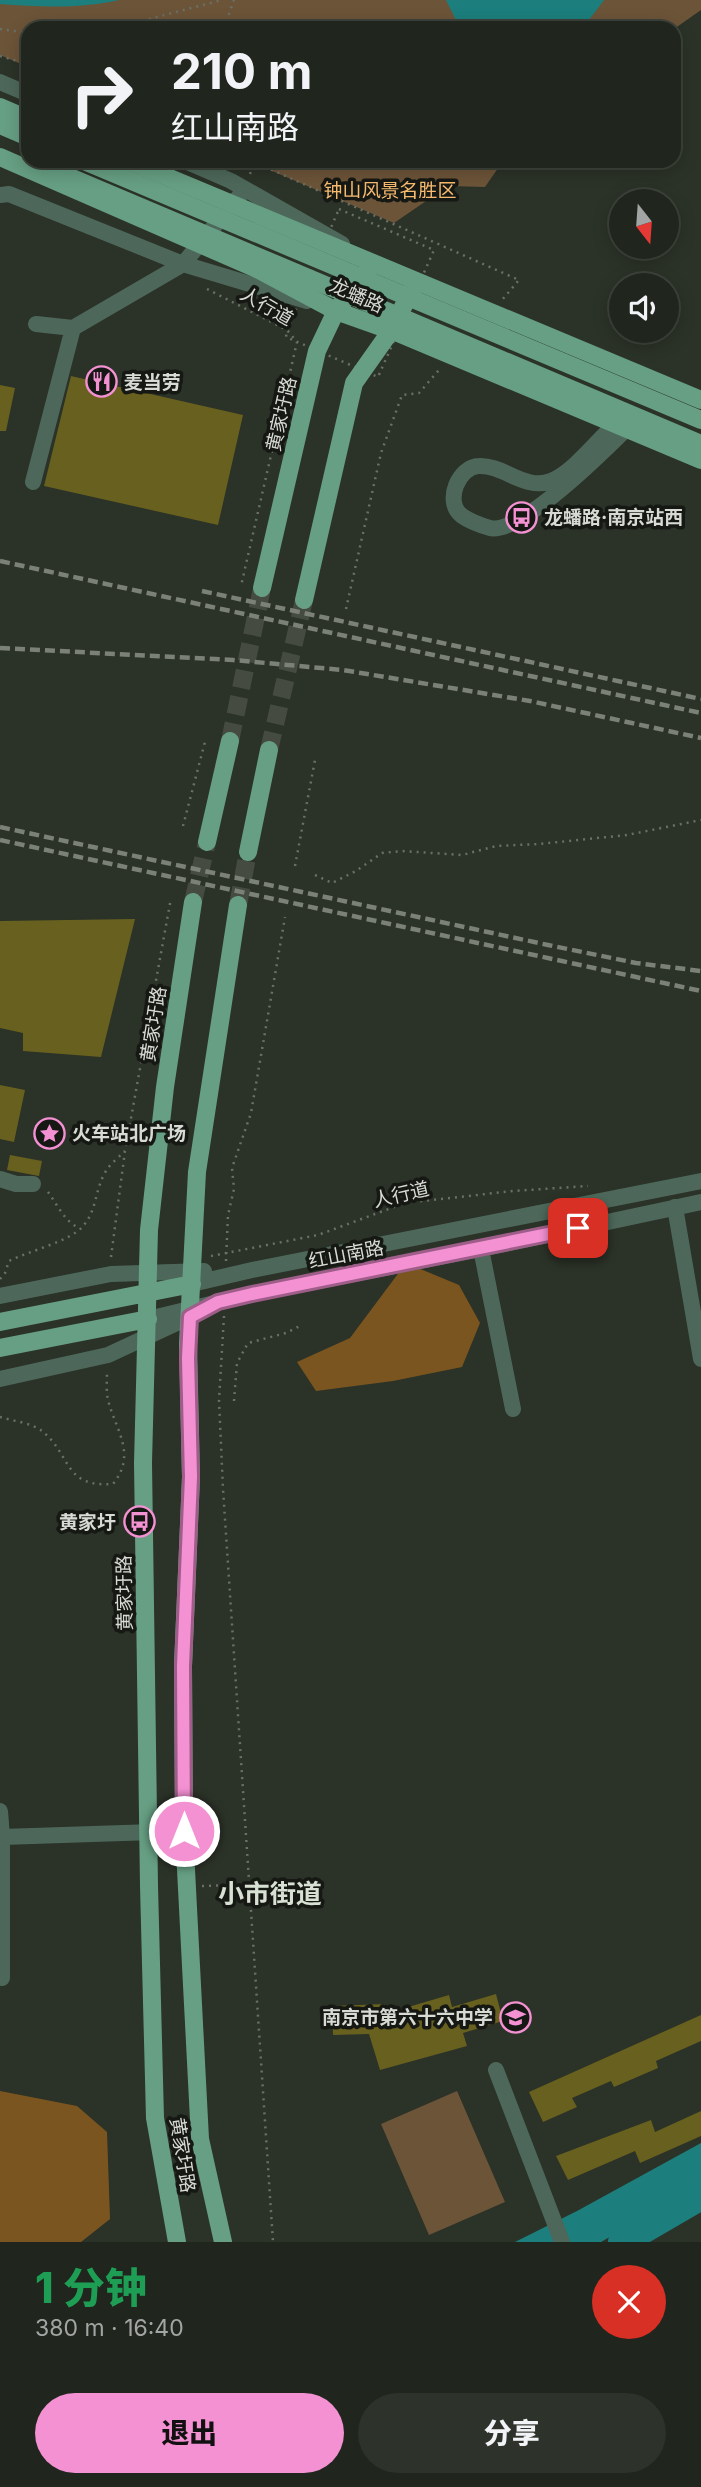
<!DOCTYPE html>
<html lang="zh">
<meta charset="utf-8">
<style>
:root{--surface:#20261d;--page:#2d322a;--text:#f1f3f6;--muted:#a2a5a4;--line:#3d433b;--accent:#f491d3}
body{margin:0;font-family:Inter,"Noto Sans SC",sans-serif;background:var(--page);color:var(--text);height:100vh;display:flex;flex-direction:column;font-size:26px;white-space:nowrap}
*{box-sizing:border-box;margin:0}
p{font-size:23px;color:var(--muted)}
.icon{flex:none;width:38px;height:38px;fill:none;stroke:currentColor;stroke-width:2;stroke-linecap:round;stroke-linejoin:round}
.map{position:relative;height:2242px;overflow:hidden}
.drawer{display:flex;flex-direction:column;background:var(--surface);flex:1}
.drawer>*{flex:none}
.hud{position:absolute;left:21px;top:21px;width:660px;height:147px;border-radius:21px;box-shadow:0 4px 18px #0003,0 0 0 2px var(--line);background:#20261d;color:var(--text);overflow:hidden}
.needle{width:46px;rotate:163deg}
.tools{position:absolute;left:609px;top:189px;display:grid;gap:14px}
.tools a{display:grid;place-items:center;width:70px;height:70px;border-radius:50%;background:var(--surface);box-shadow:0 4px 18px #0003,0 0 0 2px var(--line);font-size:35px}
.pin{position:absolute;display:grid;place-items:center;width:60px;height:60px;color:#fff;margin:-30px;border-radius:14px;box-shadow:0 4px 10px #0006}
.me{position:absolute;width:77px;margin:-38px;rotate:0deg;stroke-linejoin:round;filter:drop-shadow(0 0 5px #0008)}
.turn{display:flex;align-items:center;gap:24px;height:147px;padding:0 35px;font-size:32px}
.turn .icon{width:91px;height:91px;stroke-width:2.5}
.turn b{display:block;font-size:49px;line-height:60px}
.round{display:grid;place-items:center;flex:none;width:74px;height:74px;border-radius:37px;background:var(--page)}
.overview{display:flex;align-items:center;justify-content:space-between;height:119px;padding:0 35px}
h1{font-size:42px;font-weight:800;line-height:52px;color:#1e9e55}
.button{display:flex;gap:14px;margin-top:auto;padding:14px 35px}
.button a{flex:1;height:80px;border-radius:42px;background:var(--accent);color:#111;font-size:28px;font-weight:800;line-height:80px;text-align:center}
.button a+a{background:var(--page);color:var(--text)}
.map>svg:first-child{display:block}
.green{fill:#6c5438}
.forest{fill:#7b551f}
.water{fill:#1c7f7d}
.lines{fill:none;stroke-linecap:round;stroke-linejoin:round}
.river{stroke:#1c7f7d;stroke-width:28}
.building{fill:#68601e}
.major-tunnel{stroke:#454b41;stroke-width:18;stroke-dasharray:18 9;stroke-linecap:butt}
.path{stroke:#6a7066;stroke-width:2.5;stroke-dasharray:2 5;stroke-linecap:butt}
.minor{stroke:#4d685a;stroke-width:16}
.major{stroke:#669f83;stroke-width:18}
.rail{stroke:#7b8177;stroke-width:4.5;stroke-dasharray:10 5;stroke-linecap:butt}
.major-bridge{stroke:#669f83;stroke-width:18}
.route-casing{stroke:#9f5e89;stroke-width:18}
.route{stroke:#f491d3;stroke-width:12}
.labels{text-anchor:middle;stroke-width:7;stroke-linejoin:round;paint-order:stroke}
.park-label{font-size:19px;fill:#f7bb70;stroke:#161814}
.street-label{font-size:19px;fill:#d7dbd4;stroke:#161814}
.poi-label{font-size:19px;font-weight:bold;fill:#d7dbd4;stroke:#161814;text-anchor:start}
.district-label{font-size:26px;font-weight:bold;fill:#d7e0d2;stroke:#161814}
</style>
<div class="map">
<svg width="701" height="2242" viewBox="0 0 701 2242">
<rect width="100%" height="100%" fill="#2b3227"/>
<!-- green -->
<path class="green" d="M0,0H701V10L674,29L28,28V67L0,55Z
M249,161H503L485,187L448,186L394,223Z
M457,2091L505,2202L429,2235L381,2124Z"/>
<!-- forest -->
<path class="forest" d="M406,1263L459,1285L480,1323L462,1367L393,1381L316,1391L297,1362L350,1338Z
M0,2091L77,2106L107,2132L110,2219L81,2242H0Z"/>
<!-- water -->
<path class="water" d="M0,0H119C80,9 39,7 0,4Z
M446,0H604L583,28H460Z
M701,2143V2184L601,2242H515L577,2211Z"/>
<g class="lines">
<!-- river -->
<path class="river" d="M622,2242L701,2196"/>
</g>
<!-- building -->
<path class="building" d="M71,376L243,415L218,525L44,486Z
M0,385L15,388L6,431H0Z
M135,919L101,1057L23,1051V1033L0,1028V921Z
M0,1085L25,1090L14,1142L0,1139Z
M10,1155L42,1161L39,1176L7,1170Z
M496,1994L503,2021L463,2033L467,2046L380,2070L369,2034L333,2035L332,2006L385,2004L388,2013L449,1995L452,2007Z
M701,2015V2041L656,2061L658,2068L614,2087L611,2081L572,2098L577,2107L543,2122L529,2092Z
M701,2111V2136L640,2163L635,2151L568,2180L556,2156L651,2120L655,2132Z"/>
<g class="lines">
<!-- major-tunnel -->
<path class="major-tunnel" d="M230,741L262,588
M269,750L304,600
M193,902L207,842
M238,905L248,852"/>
<!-- path -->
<path class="path" d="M115,28L222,0
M224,28L234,0
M0,29L28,33
M0,56L28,64
M252,161L519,280L502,300
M250,174L255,161
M339,209L434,250L378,377L286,337L287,330Z
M207,289L287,330L297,342L241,586
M346,609L381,453L402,395L419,393L439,370
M183,826L206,738
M295,866L315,760
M315,875L332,883L356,871L382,853L402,851L462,855L496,846L539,844L627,835L701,820
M48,1192C57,1204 64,1221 79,1228
M211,1256L318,1235L405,1203L513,1191L588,1186
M111,1257L125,1151L171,898
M226,1261L228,1215L234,1189L232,1168L251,1113L285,917
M0,1279L5,1273L9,1261C29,1251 71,1241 83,1226C97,1211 95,1188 106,1171C110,1164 119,1157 125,1151
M224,1316L219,1400L223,1489L273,2242
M234,1401L237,1363L248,1343L286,1333L300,1326
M0,1417C13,1421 32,1423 42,1431C72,1455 63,1488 113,1484C137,1454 116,1431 108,1400C106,1391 107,1381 107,1372
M202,1886L234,1885"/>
<!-- minor -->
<path class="minor" d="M0,82L28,94
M185,161L231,181L342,244
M0,195L9,194L183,264L307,301
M36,324L73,328L183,264L245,189
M615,424C597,441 573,472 551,481C525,491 504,465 479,466C459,466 444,501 461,515C467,520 482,526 490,528C519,536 605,450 626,429
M33,482L73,328
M0,1179L16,1184H33
M675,1207L701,1359
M481,1249L513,1409
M192,1284L252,1270L701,1181
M0,1296L111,1274L204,1271
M148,1319L252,1294L481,1249L701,1202
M0,1379L108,1355L196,1314
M0,1811L2,1837L184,1831
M2,1837V1978
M496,2070L562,2242"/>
<!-- major -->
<path class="major" d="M0,107L28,119
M0,125L28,137
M0,157L257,269L336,311L398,333L701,460
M129,161L701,400
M262,588L317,351L336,311L371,266
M304,600L354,383L390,332L415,284
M207,842L230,741
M248,852L269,750
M0,1322L192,1284
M0,1348L148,1319
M177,2242L155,2118L149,1886L143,1463L149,1230L165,1087L193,902
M223,2242L200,2139L184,1831L183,1666L191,1477L188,1344L197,1172L238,905"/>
<!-- rail -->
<path class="rail" d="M0,561L701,713
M202,591L701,699
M0,648L233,660L343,670L530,701L701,738
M0,827L548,945L636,963L701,971
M0,840L701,991"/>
<!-- major-bridge -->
<path class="major-bridge" d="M32,161L701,444
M84,161L701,420"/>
</g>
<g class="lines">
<defs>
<path id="route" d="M184,1831L183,1666L191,1477L188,1358L190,1317L218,1302L252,1294L578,1228"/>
</defs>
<!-- route casing -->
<use href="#route" class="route-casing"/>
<!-- route -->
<use href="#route" class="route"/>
</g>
<!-- icons -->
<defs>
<symbol id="restaurant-ring" viewBox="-11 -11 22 22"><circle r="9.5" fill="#161814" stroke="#f491d3" stroke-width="1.5"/><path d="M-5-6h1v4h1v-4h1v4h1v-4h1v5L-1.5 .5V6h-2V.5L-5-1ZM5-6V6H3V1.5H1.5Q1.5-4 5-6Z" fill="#f491d3"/></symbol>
<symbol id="bus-ring" viewBox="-11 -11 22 22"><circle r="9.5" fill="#161814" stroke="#f491d3" stroke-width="1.5"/><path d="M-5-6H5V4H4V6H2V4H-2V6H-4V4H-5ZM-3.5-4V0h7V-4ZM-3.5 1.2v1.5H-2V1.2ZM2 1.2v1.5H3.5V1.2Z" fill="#f491d3"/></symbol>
<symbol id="sight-ring" viewBox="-11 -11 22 22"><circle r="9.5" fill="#161814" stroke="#f491d3" stroke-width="1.5"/><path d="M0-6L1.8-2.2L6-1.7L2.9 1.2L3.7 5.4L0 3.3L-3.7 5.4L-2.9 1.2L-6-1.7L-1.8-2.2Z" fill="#f491d3"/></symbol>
<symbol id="school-ring" viewBox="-11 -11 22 22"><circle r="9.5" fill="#161814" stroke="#f491d3" stroke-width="1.5"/><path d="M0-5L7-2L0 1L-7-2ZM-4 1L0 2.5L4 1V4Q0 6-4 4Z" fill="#f491d3"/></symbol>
</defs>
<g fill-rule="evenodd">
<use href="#restaurant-ring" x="84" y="364" width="35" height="35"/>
<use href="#bus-ring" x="504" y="500" width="35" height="35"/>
<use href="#sight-ring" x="32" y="1116" width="35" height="35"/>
<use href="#bus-ring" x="122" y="1504" width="35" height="35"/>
<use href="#school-ring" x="498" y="2000" width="35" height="35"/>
</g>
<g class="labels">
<!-- park labels -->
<g class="park-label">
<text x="390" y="197">钟山风景名胜区</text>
</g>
<!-- street labels -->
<g class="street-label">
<text transform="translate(357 295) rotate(24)" y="7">龙蟠路</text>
<text transform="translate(267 306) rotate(30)" y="7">人行道</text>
<text transform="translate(281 414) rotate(-77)" y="7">黄家圩路</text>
<text transform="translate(153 1024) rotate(-81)" y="7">黄家圩路</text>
<text transform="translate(401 1194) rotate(-13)" y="7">人行道</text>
<text transform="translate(346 1254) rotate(-11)" y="7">红山南路</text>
<text transform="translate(124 1593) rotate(-91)" y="7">黄家圩路</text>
<text transform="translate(183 2155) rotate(81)" y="7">黄家圩路</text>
</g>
<!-- poi labels -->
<g class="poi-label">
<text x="124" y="389">麦当劳</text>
<text x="544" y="524">龙蟠路·南京站西</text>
<text x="72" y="1140">火车站北广场</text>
<text x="116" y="1529" text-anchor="end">黄家圩</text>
<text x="493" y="2024" text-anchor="end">南京市第六十六中学</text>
</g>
<!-- district labels -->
<g class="district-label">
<text x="270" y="1903">小市街道</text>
</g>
</g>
</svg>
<div class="tools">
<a><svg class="needle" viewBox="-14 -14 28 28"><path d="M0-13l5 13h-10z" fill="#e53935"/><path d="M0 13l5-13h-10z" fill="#a2a5a4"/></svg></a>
<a><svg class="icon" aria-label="sound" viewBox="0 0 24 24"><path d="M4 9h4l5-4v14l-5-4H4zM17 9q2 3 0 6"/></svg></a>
</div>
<div class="pin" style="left:578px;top:1228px;background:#d93025"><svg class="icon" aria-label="arrive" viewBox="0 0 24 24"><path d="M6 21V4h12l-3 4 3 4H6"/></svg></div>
<svg class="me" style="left:184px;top:1831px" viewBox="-20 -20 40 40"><circle r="17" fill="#f491d3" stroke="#fff" stroke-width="3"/><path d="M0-11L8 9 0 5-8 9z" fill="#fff"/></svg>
<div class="hud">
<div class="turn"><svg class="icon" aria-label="right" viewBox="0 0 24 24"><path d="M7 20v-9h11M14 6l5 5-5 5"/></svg><div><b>210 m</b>红山南路</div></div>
</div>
</div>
<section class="drawer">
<div class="overview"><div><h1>1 分钟</h1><p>380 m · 16:40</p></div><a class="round" style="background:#d93025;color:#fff"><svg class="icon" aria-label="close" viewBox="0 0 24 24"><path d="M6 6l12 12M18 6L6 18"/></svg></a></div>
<div class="button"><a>退出</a><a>分享</a></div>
</section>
